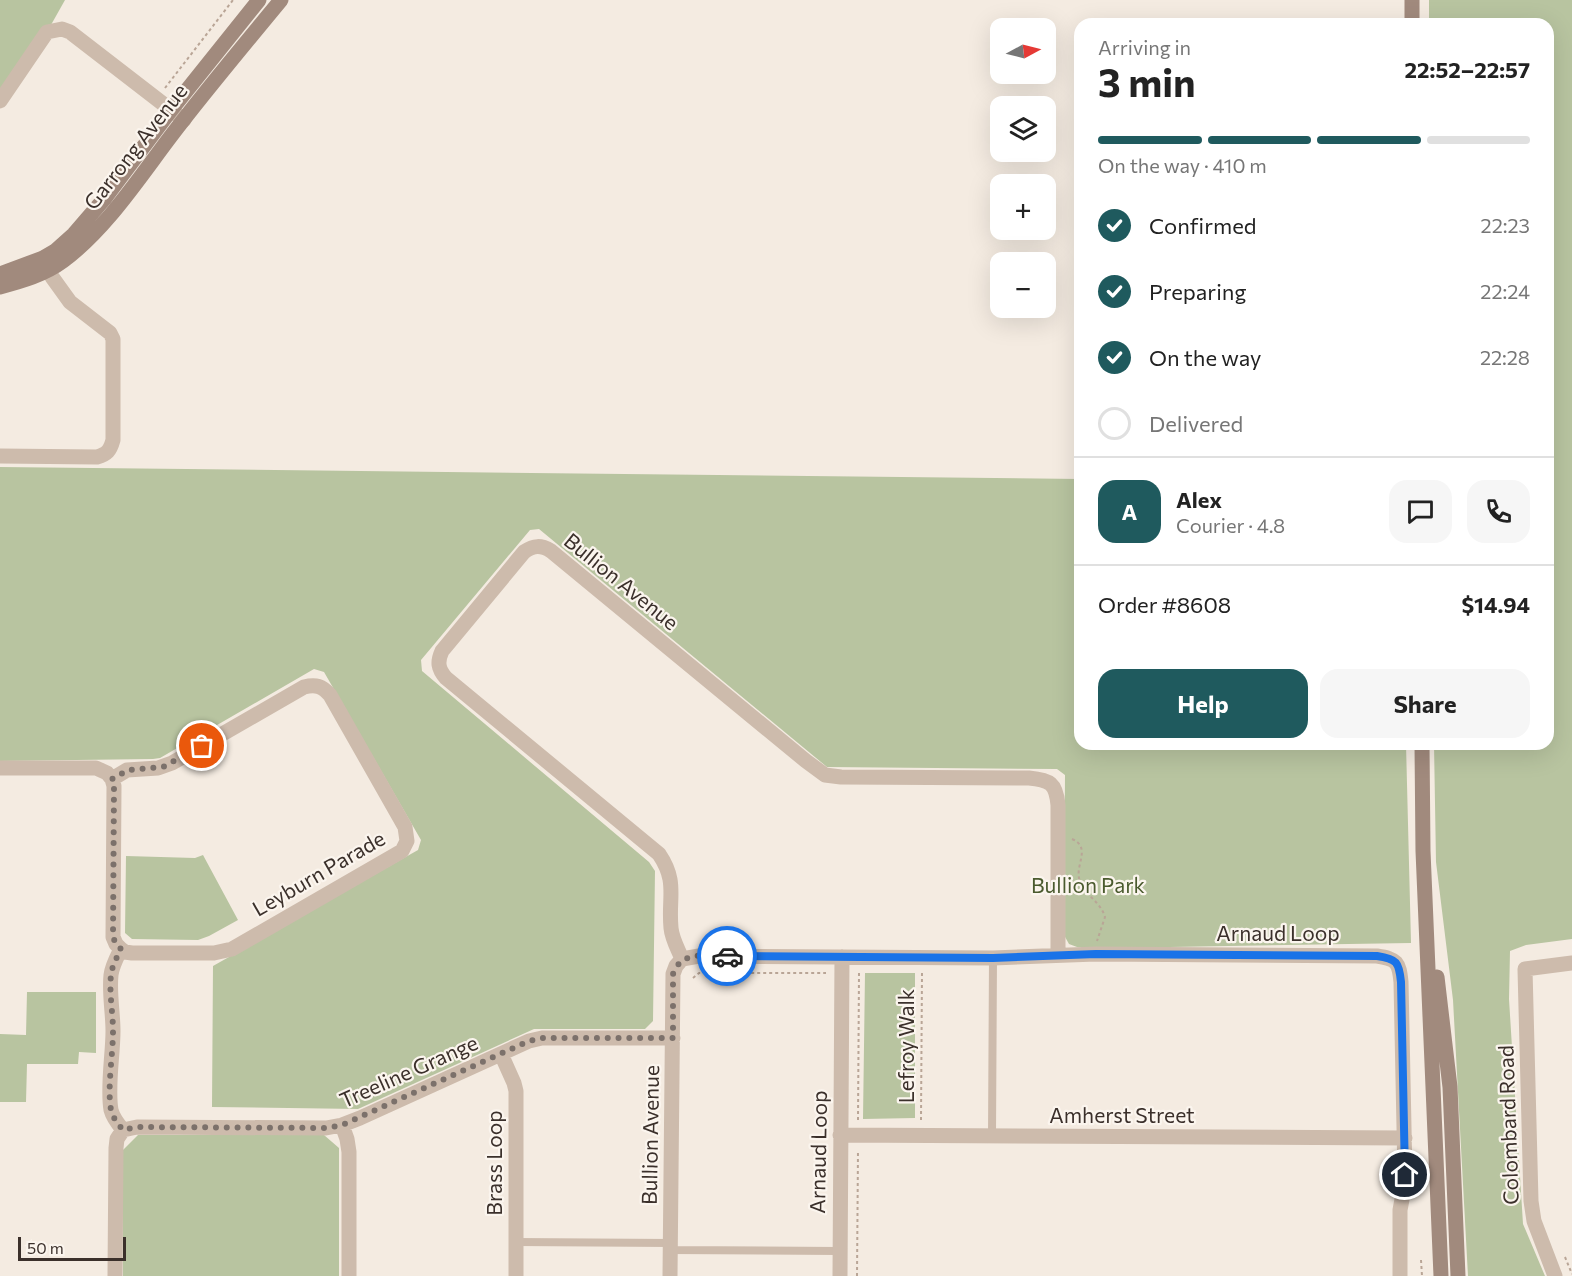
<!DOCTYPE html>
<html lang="en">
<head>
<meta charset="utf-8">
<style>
	body { margin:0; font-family:Commissioner,sans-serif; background:#f6f6f6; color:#222; height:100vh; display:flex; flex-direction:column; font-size:22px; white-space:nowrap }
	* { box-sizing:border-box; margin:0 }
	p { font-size:20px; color:#767676 }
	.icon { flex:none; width:33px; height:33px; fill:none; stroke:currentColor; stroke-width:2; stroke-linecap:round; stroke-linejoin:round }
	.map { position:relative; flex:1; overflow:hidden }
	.side { position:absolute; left:1074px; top:18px; width:480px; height:732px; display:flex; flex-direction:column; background:#fff; border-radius:18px; box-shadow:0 6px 24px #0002 }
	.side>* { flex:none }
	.needle { width:39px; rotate:83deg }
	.buttons { position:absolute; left:990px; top:18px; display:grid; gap:12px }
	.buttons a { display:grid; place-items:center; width:66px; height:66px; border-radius:12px; background:#fff; box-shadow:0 6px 24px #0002; font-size:30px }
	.scale { position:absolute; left:18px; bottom:15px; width:108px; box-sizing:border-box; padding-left:6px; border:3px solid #3b302b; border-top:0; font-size:16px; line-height:21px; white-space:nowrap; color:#3b302b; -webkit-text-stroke:4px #fbf5ee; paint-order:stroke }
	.pin { position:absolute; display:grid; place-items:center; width:51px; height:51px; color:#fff; margin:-26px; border:3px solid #fff; border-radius:50%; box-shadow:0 2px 6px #0007 }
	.courier { position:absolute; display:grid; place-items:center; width:60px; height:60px; margin:-30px; border:4px solid #1a73e8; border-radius:50%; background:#fff; color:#222; box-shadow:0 2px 8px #0007 }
	.overview em { font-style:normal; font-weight:700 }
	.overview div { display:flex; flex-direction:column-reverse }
	.overview { display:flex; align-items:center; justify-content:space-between; height:102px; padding:0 24px }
	h1 { font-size:39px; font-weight:700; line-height:45px }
	.bar { display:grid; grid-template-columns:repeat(4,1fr); gap:9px 6px; align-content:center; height:72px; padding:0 24px }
	.bar i { height:8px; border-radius:4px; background:#e0e0e0 }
	.bar .selected { background:#1f5a5e }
	.bar p { grid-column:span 4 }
	.line { display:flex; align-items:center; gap:15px; padding:0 24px; border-top:2px solid #e0e0e0 }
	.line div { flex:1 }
	.round { display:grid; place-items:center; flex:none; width:63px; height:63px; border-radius:18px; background:#f6f6f6 }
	ol { padding:0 24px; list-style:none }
	li { display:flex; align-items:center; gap:18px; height:66px }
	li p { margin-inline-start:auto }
	li .icon { padding:6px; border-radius:50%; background:#1f5a5e; color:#fff; stroke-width:4 }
	li:last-child { color:#767676 }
	li i { width:33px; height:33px; border:3px solid #e0e0e0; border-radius:50% }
	.button { display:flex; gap:12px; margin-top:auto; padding:12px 24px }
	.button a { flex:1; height:69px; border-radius:18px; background:#1f5a5e; color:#fff; font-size:24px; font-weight:700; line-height:69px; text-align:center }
	.button a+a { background:#f6f6f6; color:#222 }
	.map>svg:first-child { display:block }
	.green { fill:#b8c4a0 }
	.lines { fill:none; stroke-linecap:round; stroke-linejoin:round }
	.path { stroke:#b9a596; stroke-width:2; stroke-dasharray:3 3; stroke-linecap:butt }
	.lane { stroke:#cdbbac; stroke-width:8 }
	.street { stroke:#cdbbac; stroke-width:15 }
	.secondary { stroke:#a18a7d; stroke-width:15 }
	.done { stroke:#7c716b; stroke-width:6; stroke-dasharray:0 10.8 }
	.route { stroke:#1a73e8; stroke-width:8 }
	.labels { text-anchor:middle; stroke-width:4.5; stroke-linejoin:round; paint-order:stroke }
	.street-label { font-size:21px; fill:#3b302b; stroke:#fbf5ee }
	.park-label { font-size:21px; fill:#4a5a2e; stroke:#fbf5ee }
</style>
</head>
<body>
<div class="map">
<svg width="1572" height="1276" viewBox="0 0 1572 1276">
	<rect width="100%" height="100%" fill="#f4ebe1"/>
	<path class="green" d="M0 0H65L47 32 0 101Z
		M1429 0H1572V939L1526 945 1510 951 1509 999 1523 1224 1545 1276H1468L1453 1000 1436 862 1434 744H1548V24H1429Z
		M0 467 1080 479V744H1406L1411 943 1112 948 1077 947 1069 944 1064 935 1065 775 1057 769 827 767 539 529 530 530 421 660 422 671 649 862 655 871 653 1021 645 1029H534L358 1109 212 1107 213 966 418 850 421 840 324 672 314 669 160 758 153 759 0 761Z
		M203 855 238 920 209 936 198 940 132 939 125 933 126 856 195 858Z
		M865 973H915V1118L863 1119Z
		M27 992H96V1053L79 1052 78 1064H27L26 1102H0V1034L26 1035Z
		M138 1135H324L339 1148V1276H123L122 1151Z"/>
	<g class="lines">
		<path class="path" d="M165 88 233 0
			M1072 839C1091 847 1076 864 1079 878 1083 895 1100 900 1105 917L1097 941
			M693 978 699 973H826
			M858 1120 859 973
			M921 1120 922 972
			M1565 1257 1572 1274
			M1421 1260 1422 1276
			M857 1276 858 1150"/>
		<path class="lane" d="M992 1136 993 958
			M516 1242 670 1243
			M670 1250 839 1251"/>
		<path class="street" d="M0 101 47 32 62 29 70 32 184 120
			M0 456 97 457C107 454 110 451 113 440V339L110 333 70 302 52 277 43 258
			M0 768H96L107 773 112 779 127 770 158 768 172 763 304 687C316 684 322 686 330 695L405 827 407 841 402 851 232 949 214 953H132L125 952 121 949
			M112 779 114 786 113 937 116 944 121 949C117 957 112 966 111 975 109 993 113 1013 113 1031 113 1055 107 1087 111 1110 113 1118 118 1124 123 1130
			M682 959 699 956 993 958 1096 954 1377 956C1397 959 1399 962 1401 982L1405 1175 1404 1189 1400 1210V1276
			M501 1054 514 1083 516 1091V1276
			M342 1125 347 1139 349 1152V1276
			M123 1130 137 1127 326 1128 342 1125 360 1118 529 1041 542 1038H673
			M840 1135 1405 1138
			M115 1276 116 1148 117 1139 123 1130
			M670 1276 673 974 676 966 682 959C678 949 672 939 671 928 668 897 678 882 659 854L446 678C438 669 437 662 442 651L524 552C534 545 541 545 551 551L806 761 825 775 841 777 1029 778C1050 780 1056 783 1058 805V955
			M840 1276 842 957
			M1555 1276 1534 1221 1531 1201 1525 969 1572 963"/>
		<path class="secondary" d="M1412 0V24
			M0 274 43 258 55 251 74 234 105 198 171 110 259 0
			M0 287C22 281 44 275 63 261 106 229 139 178 171 136 206 90 244 45 281 0
			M1422 744 1423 851 1441 1276
			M1437 977 1450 1087 1458 1276"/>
	</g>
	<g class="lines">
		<path class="done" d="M202 746 163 767 128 770 112 779 114 786 113 937 116 944 121 949C117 957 112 966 111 975 109 993 113 1013 113 1031 113 1055 107 1088 111 1110 113 1118 118 1124 123 1130L137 1127 326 1128 342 1125 529 1041 542 1038H673V974C681 950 707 956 727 956"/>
		<path class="route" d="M727 956 993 958 1096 954 1377 956C1397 959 1399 962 1401 982L1405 1175"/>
	</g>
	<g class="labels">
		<g class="street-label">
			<text transform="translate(136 147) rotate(-52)" y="7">Garrong Avenue</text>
			<text transform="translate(621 582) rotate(39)" y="7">Bullion Avenue</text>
			<text transform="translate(319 874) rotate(-30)" y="7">Leyburn Parade</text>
			<text x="1278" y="941">Arnaud Loop</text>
			<text transform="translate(907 1046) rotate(-90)" y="7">Lefroy Walk</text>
			<text transform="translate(409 1072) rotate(-24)" y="7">Treeline Grange</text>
			<text x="1122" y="1123">Amherst Street</text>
			<text transform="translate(1509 1125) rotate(-92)" y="7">Colombard Road</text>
			<text transform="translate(651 1135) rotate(-89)" y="7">Bullion Avenue</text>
			<text transform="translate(819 1152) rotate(-89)" y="7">Arnaud Loop</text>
			<text transform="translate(495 1163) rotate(-90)" y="7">Brass Loop</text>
		</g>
		<g class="park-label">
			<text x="1088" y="893">Bullion Park</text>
		</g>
	</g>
</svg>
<div class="buttons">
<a><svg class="needle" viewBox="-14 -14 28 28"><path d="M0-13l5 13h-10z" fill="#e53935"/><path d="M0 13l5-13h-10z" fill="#767676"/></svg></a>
<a><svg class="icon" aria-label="layers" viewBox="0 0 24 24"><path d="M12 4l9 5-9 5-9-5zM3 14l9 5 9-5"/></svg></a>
<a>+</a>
<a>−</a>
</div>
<div class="scale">50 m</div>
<div class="pin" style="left:202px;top:746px;background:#ea580c"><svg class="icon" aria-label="bag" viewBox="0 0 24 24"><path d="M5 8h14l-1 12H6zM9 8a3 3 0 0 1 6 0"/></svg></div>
<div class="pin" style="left:1405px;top:1175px;background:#1f2937"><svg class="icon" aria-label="home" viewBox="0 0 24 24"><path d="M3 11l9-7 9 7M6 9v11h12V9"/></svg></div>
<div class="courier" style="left:727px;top:956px"><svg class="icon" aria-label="car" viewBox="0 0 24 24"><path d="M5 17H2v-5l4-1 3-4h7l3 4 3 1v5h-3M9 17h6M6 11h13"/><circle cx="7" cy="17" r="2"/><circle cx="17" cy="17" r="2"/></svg></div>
<section class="side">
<div class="overview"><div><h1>3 min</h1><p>Arriving in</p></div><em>22:52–22:57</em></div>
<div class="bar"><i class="selected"></i><i class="selected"></i><i class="selected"></i><i></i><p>On the way · 410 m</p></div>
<ol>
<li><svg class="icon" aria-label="check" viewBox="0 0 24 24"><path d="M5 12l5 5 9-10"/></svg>Confirmed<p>22:23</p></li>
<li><svg class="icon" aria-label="check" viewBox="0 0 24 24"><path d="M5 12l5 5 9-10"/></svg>Preparing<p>22:24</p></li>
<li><svg class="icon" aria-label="check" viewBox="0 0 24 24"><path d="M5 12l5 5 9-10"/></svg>On the way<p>22:28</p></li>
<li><i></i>Delivered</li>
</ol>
<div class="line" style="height:108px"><b class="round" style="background:#1f5a5e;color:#fff">A</b><div><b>Alex</b><p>Courier · 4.8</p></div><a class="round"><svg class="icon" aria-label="chat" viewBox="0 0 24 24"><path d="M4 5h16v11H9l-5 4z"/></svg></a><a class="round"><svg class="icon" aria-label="phone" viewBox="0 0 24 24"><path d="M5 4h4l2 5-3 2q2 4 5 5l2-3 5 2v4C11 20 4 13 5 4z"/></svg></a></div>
<div class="line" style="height:78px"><div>Order #8608</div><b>$14.94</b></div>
<div class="button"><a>Help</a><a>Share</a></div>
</section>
</div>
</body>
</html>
